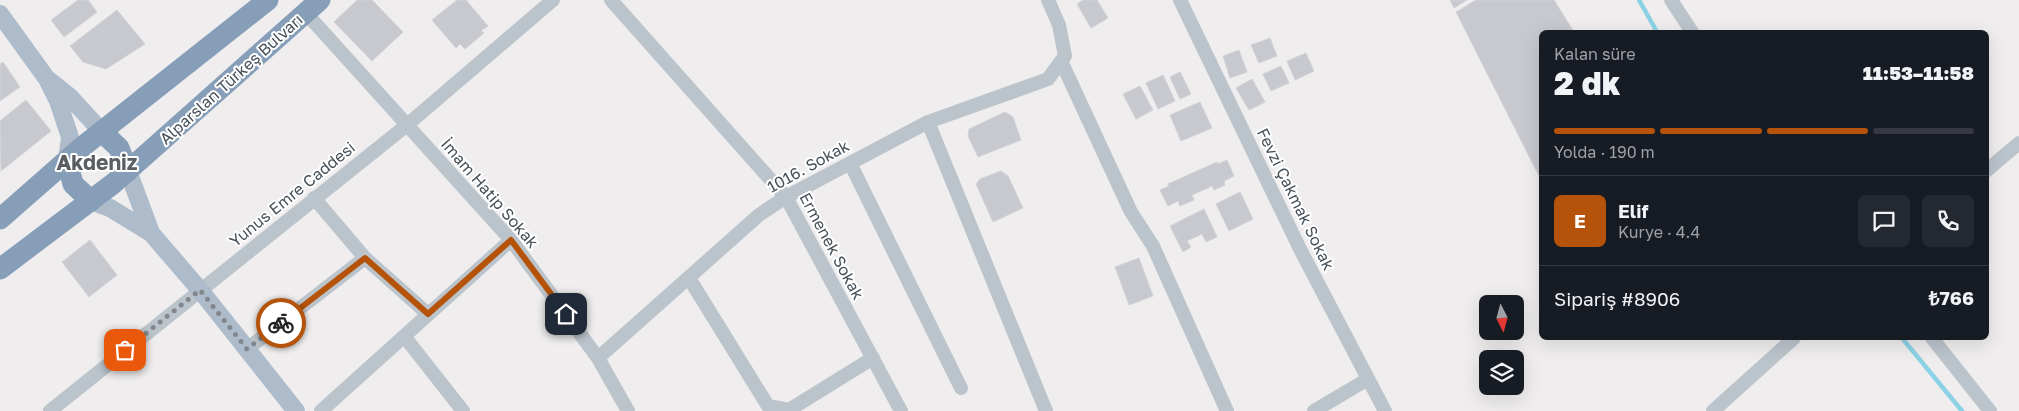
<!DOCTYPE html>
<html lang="tr">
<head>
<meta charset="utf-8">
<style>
	body { margin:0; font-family:"Golos Text",sans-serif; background:#242831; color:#f1f3f6; height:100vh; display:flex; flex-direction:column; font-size:19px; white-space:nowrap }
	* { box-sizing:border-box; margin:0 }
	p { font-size:16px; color:#9ea1a6 }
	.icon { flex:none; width:28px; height:28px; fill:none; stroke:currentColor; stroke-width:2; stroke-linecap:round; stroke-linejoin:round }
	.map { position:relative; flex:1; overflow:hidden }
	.drawer { position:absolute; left:1539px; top:30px; width:450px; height:310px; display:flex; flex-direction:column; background:#171b24; border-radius:8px; box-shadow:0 5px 20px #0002 }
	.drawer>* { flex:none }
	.needle { width:32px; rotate:174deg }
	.controls { position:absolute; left:1479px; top:295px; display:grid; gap:10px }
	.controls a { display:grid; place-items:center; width:45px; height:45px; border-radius:8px; background:#171b24; box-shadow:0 5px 20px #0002; font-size:25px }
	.pin { position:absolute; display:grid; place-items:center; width:42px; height:42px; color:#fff; margin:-21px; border-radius:10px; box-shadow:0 2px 8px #0006 }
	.courier { position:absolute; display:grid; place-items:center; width:50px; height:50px; margin:-25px; border:4px solid #b45309; border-radius:50%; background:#fff; color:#222; box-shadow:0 1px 6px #0007 }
	.head em { font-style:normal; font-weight:800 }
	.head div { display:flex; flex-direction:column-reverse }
	.head { display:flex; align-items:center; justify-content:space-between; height:85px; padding:0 15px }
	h1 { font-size:32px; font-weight:800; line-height:38px }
	.bar { display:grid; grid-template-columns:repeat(4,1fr); gap:8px 5px; align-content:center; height:60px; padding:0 15px }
	.bar i { height:6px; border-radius:4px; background:#363941 }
	.bar .selected { background:#b45309 }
	.bar p { grid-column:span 4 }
	.line { display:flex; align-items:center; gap:12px; padding:0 15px; border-top:1px solid #363941 }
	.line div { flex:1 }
	.round { display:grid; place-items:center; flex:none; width:52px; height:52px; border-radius:8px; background:#242831 }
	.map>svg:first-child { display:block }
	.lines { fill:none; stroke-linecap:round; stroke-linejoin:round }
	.stream { stroke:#8cd2e6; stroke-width:4.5 }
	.building { fill:#c7c9cf; stroke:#d1d3d8 }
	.minor { stroke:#bcc4cb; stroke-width:14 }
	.major { stroke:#adbbca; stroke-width:18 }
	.highway { stroke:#879eb9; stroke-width:21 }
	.done { stroke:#81878d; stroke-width:5; stroke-dasharray:0 9 }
	.route { stroke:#b45309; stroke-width:6 }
	.labels { text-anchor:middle; stroke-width:4; stroke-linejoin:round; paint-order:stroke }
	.street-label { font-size:16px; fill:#465059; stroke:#fff }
	.district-label { font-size:21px; font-weight:bold; fill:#5a5d61; stroke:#fff }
</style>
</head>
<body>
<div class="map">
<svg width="2019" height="411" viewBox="0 0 2019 411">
	<rect width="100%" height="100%" fill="#efeded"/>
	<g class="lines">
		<path class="stream" d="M1639 0 1657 32
			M1902 338 1962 411"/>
	</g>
	<path class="building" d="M78 0H88L97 12 64 37 51 20Z
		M357 0H372L403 32 372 61 334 22Z
		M457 0H466L488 26 481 31 484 33 465 49 460 44 456 48 432 20Z
		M1083 0H1097L1108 18 1091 28 1077 4Z
		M1450 0H1467L1454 8Z
		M1476 0H1554L1574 32H1541V175L1539 176 1456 12Z
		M117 10 145 44 106 69 83 62 70 46Z
		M1270 38 1277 56 1259 63 1251 45Z
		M1239 50 1247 72 1230 78 1223 56Z
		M1306 53 1314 71 1295 80 1287 61Z
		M3 62 20 87 0 101V64Z
		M1281 66 1289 83 1271 91 1263 74Z
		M1180 72 1191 94 1180 99 1170 77Z
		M1163 75 1175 101 1158 109 1146 83Z
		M1252 79 1265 102 1249 110 1236 88Z
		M1140 86 1153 110 1136 119 1123 94Z
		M26 100 51 131 1 171 0 121Z
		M1200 102 1212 128 1181 141 1170 115Z
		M1005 112 1013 117 1021 140 978 157 968 136 969 129Z
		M1227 160 1234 176 1224 181 1225 185 1214 190 1212 186 1192 195 1194 200 1180 206 1178 201 1168 206 1160 190 1169 186 1168 184 1217 162 1218 164Z
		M1001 171 1008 176 1023 208 993 222 976 184 980 179Z
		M1240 192 1253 219 1229 231 1216 204Z
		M1204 209 1217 237 1206 242 1202 234 1187 241 1191 247 1183 252 1170 226Z
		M90 240 117 275 89 297 62 262Z
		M1139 258 1153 296 1129 305 1115 267Z"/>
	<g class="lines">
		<path class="minor" d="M611 0 786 197 901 411
			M1180 0 1300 249 1385 411
			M1671 0 1692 32
			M305 12 511 240 598 358 628 411
			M1061 61 1131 212 1153 246 1227 411
			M928 122 1046 411
			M850 163 961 388
			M1986 171 2019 143
			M314 198 365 258 428 314
			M689 278 768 406 789 410 873 358
			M404 336 463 411
			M1932 338 1990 411
			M247 349 365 258
			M598 358 759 215 786 197 928 122 1048 79 1065 56 1059 25 1048 0
			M50 411 407 125 553 0
			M321 411 511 240
			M1314 411 1368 379
			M1713 411 1794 338"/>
		<path class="major" d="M0 14 47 79 58 101 70 137 67 161
			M50 81 70 97 102 132
			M91 201 110 208 151 233 128 171
			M151 233 200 290 296 411"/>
		<path class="highway" d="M102 132 119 148 128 171
			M67 161 73 184 91 201
			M0 219 82 147 268 0
			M0 269 114 183 320 0"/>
	</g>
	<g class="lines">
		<path class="done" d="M125 350 200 290 247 349 281 323"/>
		<path class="route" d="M281 323 365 258 428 314 511 240 566 314"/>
	</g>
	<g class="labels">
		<g class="street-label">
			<text transform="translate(231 79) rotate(-42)" y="6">Alparslan Türkeş Bulvarı</text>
			<text transform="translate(808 166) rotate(-29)" y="6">1016. Sokak</text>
			<text transform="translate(490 193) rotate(49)" y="6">İmam Hatip Sokak</text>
			<text transform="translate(292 194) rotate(-39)" y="6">Yunus Emre Caddesi</text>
			<text transform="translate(1296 199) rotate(64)" y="6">Fevzi Çakmak Sokak</text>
			<text transform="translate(832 246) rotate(62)" y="6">Ermenek Sokak</text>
		</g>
		<g class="district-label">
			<text x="97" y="170">Akdeniz</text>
		</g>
	</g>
</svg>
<div class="controls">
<a><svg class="needle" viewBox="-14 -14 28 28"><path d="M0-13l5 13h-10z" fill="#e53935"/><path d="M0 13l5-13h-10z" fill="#9ea1a6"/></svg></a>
<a><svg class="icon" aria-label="layers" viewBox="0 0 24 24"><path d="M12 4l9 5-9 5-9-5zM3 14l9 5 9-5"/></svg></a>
</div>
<div class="pin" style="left:125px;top:350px;background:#ea580c"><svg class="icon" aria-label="bag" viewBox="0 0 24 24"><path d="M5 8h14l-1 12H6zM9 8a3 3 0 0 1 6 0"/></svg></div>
<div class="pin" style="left:566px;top:314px;background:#1f2937"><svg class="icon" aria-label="home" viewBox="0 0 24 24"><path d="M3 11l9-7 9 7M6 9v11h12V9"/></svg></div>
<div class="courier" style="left:281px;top:323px"><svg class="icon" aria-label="bike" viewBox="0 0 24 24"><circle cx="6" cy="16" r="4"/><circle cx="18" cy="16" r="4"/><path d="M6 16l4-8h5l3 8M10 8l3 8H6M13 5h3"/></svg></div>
<section class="drawer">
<div class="head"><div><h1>2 dk</h1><p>Kalan süre</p></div><em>11:53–11:58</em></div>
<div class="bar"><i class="selected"></i><i class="selected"></i><i class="selected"></i><i></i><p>Yolda · 190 m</p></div>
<div class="line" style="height:90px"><b class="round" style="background:#b45309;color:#fff">E</b><div><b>Elif</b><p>Kurye · 4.4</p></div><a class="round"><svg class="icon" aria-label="chat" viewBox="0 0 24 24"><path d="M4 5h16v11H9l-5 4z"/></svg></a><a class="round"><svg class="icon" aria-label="phone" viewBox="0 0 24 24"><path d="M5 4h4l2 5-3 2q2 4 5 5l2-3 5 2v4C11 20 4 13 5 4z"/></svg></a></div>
<div class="line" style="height:65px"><div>Sipariş #8906</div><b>₺766</b></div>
</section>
</div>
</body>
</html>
